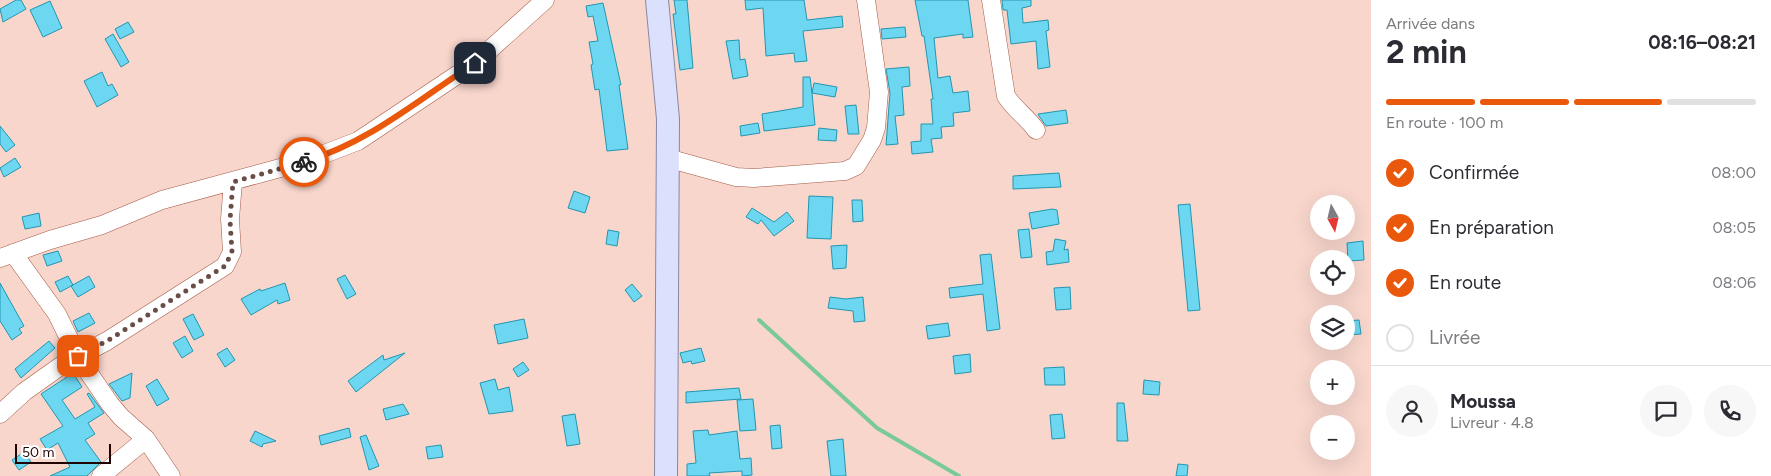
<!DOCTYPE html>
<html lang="fr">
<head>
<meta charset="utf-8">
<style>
	body { margin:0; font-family:Figtree,sans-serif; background:#f7f7f7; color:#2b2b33; height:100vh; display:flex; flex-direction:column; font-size:19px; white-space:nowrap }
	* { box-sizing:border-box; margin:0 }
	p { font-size:16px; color:#7c7c81 }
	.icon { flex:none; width:28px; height:28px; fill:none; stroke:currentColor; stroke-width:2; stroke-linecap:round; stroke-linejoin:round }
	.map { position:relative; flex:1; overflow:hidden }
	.details { display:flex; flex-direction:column; background:#fff; width:400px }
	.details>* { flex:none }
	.needle { width:32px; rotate:172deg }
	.buttons { position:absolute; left:1310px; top:195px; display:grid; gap:10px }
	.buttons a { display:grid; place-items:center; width:45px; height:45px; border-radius:50%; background:#fff; box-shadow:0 5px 20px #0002; font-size:25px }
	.scale { position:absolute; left:15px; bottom:12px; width:96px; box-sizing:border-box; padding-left:5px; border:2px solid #1e0300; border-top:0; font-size:14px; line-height:18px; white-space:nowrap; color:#1e0300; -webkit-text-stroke:4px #fff; paint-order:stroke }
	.pin { position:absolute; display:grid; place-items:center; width:42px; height:42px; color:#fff; margin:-21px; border-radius:10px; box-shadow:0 2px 8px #0006 }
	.courier { position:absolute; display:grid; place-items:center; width:50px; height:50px; margin:-25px; border:4px solid #ea580c; border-radius:50%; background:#fff; color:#222; box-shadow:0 1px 6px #0007 }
	.head em { font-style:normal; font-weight:700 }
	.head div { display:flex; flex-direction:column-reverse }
	.head { display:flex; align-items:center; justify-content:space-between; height:85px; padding:0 15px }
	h1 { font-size:32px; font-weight:700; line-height:38px }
	.bar { display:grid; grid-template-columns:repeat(4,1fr); gap:8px 5px; align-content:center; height:60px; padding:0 15px }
	.bar i { height:6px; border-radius:4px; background:#e1e1e2 }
	.bar .on { background:#ea580c }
	.bar p { grid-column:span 4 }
	.line { display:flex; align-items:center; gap:12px; padding:0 15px; border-top:1px solid #e1e1e2 }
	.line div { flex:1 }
	.round { display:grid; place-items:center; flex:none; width:52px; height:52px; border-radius:26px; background:#f7f7f7 }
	ol { padding:0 15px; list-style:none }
	li { display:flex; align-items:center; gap:15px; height:55px }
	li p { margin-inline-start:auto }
	li .icon { padding:5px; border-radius:50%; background:#ea580c; color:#fff; stroke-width:4 }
	li:last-child { color:#7c7c81 }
	li i { width:28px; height:28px; border:2px solid #e1e1e2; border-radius:50% }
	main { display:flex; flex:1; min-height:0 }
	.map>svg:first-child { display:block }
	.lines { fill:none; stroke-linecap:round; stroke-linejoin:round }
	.stream { stroke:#7ac999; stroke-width:4 }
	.building { fill:#6dd7f2; stroke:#2396af }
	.minor-casing { stroke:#a45a46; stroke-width:19 }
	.major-casing { stroke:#8986a4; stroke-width:24 }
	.minor { stroke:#fff; stroke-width:18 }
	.major { stroke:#dbe0fd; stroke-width:22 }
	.done { stroke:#6a4d47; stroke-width:5; stroke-dasharray:0 9 }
	.route { stroke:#ea580c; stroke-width:6 }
</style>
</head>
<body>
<main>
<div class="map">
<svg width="1371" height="476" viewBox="0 0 1371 476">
	<rect width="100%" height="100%" fill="#f8d6cc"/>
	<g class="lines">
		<path class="stream" d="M759 320 877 428 959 476"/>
	</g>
	<path class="building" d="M16 0H21L26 9 3 22 0 9Z
		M674 0H687L693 68 680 70 673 14H676Z
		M745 0H804L807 20 842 16 843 27 803 31 807 61 795 62 794 53 766 56 763 8 746 10Z
		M915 0H968L973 37 963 38V34L934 38 938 78 950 76 953 93 968 91 970 111 953 113 954 126 941 127 942 138 931 139 933 152 912 154 911 142 921 141V124H933L931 99H933L924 36H922Z
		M1002 0H1031V6L1022 8 1023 23 1048 20 1049 30 1046 31 1050 67 1038 69 1036 41 1011 44 1007 10H1003Z
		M50 1 62 28 43 37 30 10Z
		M603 3 621 85H619L628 149 607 151 599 89 595 90 591 65 593 64 589 42 598 41 593 16 588 17 586 6Z
		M128 22 134 32 120 39 115 29Z
		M905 27 906 37 882 39 881 29Z
		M113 34 129 62 121 67 105 39Z
		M739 40 740 60 745 59 748 76 733 79 726 41Z
		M909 67 910 86 902 87 904 115 895 116 898 144 886 145 890 93 886 69Z
		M102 72 108 86 112 84 118 95 97 107 84 81Z
		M803 77H810L812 93 814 83 837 87 835 97 812 93 815 125 764 131 762 114 803 107Z
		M856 105 859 134H848L845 106Z
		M1066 110 1068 123 1046 126 1039 116 1038 114Z
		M758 123 760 133 741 136 740 126Z
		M0 126 15 145 6 152 0 144Z
		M819 128 837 130 836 141 818 140Z
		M15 158 21 167 4 177 0 168Z
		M1059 173 1061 187 1013 189V176Z
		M574 191 590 197 585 213 568 208Z
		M809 196 833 197 831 239 807 238Z
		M852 200H862L863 221 853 222Z
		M1190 204 1200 310 1188 311 1178 205Z
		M752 208 774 222 787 212 794 221 774 236 761 220 758 224 746 217Z
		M1052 209 1057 210 1059 224 1032 229 1029 213Z
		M39 213 41 226 25 229 22 217Z
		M1029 229 1032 257 1021 258 1018 230Z
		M608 230 619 232 617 246 606 244Z
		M1055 239 1066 241 1064 250 1068 249 1069 262 1047 265 1046 252 1053 251Z
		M1363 241 1364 260 1348 261 1347 243Z
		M847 245 846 268 833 269 831 246Z
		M58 251 62 261 47 266 43 255Z
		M991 254 1000 329 987 331 983 294 950 298 949 288 983 284 980 255Z
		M345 275 356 294 347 299 337 279Z
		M68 276 73 285 60 292 55 282Z
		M89 276 95 287 78 297 71 286Z
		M0 283 24 326 19 329 22 333 12 340 0 321Z
		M285 283 290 300 278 304 277 300 251 315 241 299 260 289 261 291Z
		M632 284 642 296 634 302 625 290Z
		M1070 287 1071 309 1056 310 1054 288Z
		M830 297 846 299 863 297 865 321 854 322 853 311 828 308Z
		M89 313 95 323 78 332 73 321Z
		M193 314 204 335 194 340 183 319Z
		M524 319 528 338 498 344 494 325Z
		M1359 320 1361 334 1346 335V321Z
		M948 323 950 336 928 339 926 326Z
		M185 336 193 351 182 358 173 343Z
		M49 341 55 348 21 378 15 369Z
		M227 348 235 360 225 367 217 354Z
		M701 348 705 361 692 364 691 361 683 363 680 353Z
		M405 353 356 392 348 381 383 355 384 360Z
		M970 354 971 372 955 374 953 356Z
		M523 362 529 370 518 377 513 369Z
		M1064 367 1065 385H1045L1044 368Z
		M73 373 82 387 62 400 75 419 95 407 87 394 89 393 104 413 88 423 95 434 85 440 101 462 87 476H50L70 467 58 443 47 450 40 439 63 426 41 394Z
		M132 373 130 398 122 401 109 384Z
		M157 379 169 399 157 406 146 386Z
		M495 379 498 390 509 387 513 411 489 414 480 383Z
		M1144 380 1160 382 1159 395 1143 394Z
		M739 388 741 399 686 403V392Z
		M753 399 756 430 740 431 737 400Z
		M1117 403H1124L1128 441H1117Z
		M403 404 409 414 386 420 383 409Z
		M575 414 580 444 567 446 562 416Z
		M1062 414 1065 438 1052 439 1050 415Z
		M780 425 782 448 772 449 770 426Z
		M349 428 351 437 321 445 319 436Z
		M708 430 709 435 737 431 740 459 751 458 752 475 742 476V471L709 473 710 476H687V464L696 463 693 431Z
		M255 431 276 441 263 444 262 447 250 441Z
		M366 435 379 466 369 470 360 437Z
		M843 439 846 476H831L827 441Z
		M441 445 443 457 428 459 426 447Z
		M24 452 31 462 19 470 12 460Z
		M1178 464 1188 465 1187 476H1176Z"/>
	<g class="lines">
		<g class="minor-casing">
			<path id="minor" d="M991 0 1006 96C1014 109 1027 117 1036 130
				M667 158 736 177 754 178 845 171 856 166 872 140 876 128 879 92 866 0
				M13 253 57 314 78 357 110 404 121 417 146 439 171 476
				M0 258 50 240 102 225 162 200 306 161 358 141 475 63 545 0
				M0 414 24 392 62 365 107 341 225 266 232 252 230 219 233 182
				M101 476 146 439"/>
		</g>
		<g class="major-casing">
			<path id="major" d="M657 0 668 119 666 476"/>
		</g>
		<use href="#minor" class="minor"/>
		<use href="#major" class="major"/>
	</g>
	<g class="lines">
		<path class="done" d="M78 356 107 341 225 266 232 252 230 220 233 182 304 162"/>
		<path class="route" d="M304 162C370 142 418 100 475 63"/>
	</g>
</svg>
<div class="buttons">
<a><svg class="needle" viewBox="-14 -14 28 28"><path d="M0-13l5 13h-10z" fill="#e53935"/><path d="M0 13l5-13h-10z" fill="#7c7c81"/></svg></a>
<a><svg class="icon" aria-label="locate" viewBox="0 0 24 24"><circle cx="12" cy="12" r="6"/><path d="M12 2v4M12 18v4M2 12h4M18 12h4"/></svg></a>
<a><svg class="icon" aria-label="layers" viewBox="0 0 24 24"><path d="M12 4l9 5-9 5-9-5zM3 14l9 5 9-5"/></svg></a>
<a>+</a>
<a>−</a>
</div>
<div class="scale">50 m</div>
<div class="pin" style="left:78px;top:356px;background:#ea580c"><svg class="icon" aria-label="bag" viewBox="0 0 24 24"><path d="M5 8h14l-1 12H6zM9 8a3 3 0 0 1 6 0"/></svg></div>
<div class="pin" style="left:475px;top:63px;background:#1f2937"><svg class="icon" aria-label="home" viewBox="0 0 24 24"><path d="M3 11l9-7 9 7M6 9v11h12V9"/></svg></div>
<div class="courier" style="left:304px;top:162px"><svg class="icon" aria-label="bike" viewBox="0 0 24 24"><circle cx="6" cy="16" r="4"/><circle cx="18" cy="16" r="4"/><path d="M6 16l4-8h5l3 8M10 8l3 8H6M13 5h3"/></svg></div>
</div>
<section class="details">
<div class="head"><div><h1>2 min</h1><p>Arrivée dans</p></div><em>08:16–08:21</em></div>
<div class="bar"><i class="on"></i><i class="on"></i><i class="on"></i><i></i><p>En route · 100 m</p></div>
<ol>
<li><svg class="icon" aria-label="check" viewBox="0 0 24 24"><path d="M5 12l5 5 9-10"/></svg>Confirmée<p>08:00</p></li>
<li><svg class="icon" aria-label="check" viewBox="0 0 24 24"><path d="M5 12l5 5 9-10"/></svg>En préparation<p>08:05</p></li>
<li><svg class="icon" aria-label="check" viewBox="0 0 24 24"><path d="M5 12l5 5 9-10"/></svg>En route<p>08:06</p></li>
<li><i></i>Livrée</li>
</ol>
<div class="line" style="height:90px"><a class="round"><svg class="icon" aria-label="person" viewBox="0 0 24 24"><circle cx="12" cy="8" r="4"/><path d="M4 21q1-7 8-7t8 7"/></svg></a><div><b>Moussa</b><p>Livreur · 4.8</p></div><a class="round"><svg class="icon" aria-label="chat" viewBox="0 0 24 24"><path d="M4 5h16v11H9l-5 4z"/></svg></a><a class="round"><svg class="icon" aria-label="phone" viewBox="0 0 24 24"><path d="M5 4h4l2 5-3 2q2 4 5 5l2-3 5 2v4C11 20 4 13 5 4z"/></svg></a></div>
</section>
</main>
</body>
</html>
